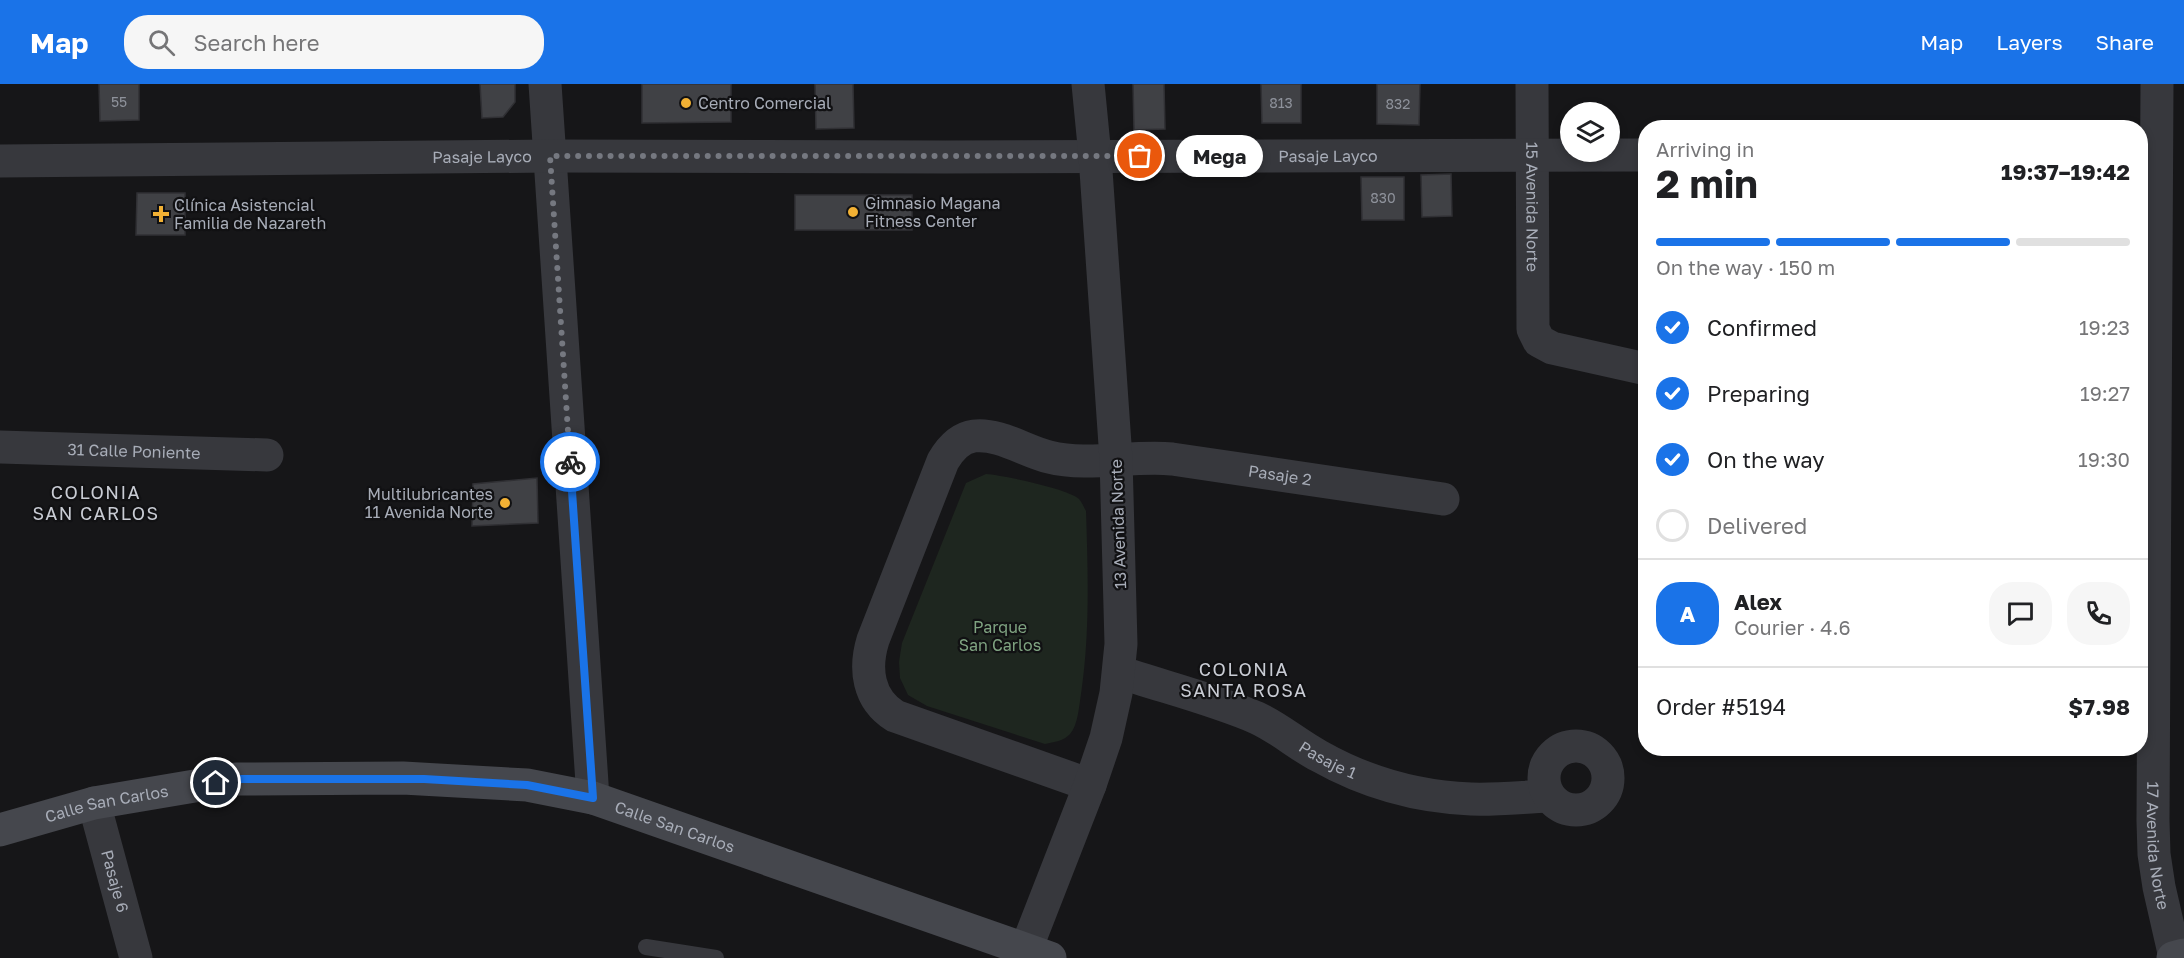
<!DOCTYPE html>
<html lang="en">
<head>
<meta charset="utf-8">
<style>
	body { margin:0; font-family:"Golos Text",sans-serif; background:#f6f6f6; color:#202124; height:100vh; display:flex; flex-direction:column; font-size:22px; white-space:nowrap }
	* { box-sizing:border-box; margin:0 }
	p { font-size:20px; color:#757577 }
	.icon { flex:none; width:33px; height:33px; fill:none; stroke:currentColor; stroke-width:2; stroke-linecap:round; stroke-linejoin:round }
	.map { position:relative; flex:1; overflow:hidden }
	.details { position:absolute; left:1638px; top:36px; width:510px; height:636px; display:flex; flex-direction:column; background:#fff; border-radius:24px; box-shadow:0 3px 9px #0003 }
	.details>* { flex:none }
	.fabs { position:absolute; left:1560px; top:18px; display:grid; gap:12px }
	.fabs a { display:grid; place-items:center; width:60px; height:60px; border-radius:50%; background:#fff; box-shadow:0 3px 9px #0003; font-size:30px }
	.pin { position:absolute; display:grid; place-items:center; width:51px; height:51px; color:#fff; margin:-26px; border:3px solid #fff; border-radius:50%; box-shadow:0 2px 6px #0007 }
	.courier { position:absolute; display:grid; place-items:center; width:60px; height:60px; margin:-30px; border:4px solid #1a73e8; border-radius:50%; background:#fff; color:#222; box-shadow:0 2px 8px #0007 }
	.bubble { position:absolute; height:42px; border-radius:21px; background:#fff; box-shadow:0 3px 9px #0003; font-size:20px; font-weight:700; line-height:42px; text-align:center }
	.headline em { font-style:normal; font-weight:700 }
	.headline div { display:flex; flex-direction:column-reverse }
	.headline { display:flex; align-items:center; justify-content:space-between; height:102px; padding:0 18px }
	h1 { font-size:39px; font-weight:700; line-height:45px }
	.bar { display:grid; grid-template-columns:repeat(4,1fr); gap:9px 6px; align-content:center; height:72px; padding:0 18px }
	.bar i { height:8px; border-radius:4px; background:#e0e0e0 }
	.bar .current { background:#1a73e8 }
	.bar p { grid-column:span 4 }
	.line { display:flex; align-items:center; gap:15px; padding:0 18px; border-top:2px solid #e0e0e0 }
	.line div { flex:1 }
	.round { display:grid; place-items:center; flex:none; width:63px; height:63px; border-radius:24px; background:#f6f6f6 }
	ol { padding:0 18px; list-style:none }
	li { display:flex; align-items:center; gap:18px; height:66px }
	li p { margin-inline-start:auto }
	li .icon { padding:6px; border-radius:50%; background:#1a73e8; color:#fff; stroke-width:4 }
	li:last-child { color:#757577 }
	li i { width:33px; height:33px; border:3px solid #e0e0e0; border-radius:50% }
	header { display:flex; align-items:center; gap:36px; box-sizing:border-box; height:84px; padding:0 30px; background:#1a73e8; color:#fff }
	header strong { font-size:28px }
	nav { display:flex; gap:33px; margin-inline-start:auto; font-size:21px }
	.search { width:420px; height:54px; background:#f6f6f6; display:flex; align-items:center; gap:15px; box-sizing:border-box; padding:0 21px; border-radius:24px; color:#757577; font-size:22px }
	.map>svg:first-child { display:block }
	.green { fill:#1e261f }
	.building { fill:#404145; stroke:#303034; stroke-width:1.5 }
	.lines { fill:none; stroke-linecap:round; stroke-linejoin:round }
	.lane { stroke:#37383d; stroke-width:16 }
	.street { stroke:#37383d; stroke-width:33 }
	.secondary { stroke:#45474d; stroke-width:33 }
	.done { stroke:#757880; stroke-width:6; stroke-dasharray:0 10.8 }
	.route { stroke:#1a73e8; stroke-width:8 }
	.poi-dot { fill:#f2b134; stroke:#111113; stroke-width:2 }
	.labels { text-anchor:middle; stroke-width:4.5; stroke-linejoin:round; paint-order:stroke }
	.number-label { font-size:14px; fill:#8e929b }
	.poi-label { font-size:16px; fill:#a8adb8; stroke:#111113; text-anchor:start }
	.street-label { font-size:16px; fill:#a8adb8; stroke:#111113 }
	.park-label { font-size:16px; fill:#7fa381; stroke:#111113 }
	.neighbourhood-label { font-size:18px; letter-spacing:1.5px; fill:#c9ccd4; stroke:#111113 }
</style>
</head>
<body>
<header>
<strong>Map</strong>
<div class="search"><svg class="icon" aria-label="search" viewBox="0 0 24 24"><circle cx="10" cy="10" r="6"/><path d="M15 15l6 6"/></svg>Search here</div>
<nav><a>Map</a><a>Layers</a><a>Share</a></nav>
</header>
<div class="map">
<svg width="2184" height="874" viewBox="0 0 2184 874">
	<rect width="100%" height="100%" fill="#161618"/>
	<path class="green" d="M986 390C1002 391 1069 405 1079 415 1082 418 1084 424 1086 427 1088 489 1090 549 1081 610 1079 622 1078 641 1070 650 1064 657 1054 658 1045 660L927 622 908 611 900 594 899 578 902 559 966 399Z"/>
	<path class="building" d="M99 0H139V36L100 37Z
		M480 0H515V18L503 33 482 34Z
		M642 0H731V38L642 39Z
		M815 0H853L854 44 816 45Z
		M1133 0H1164L1165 45 1134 46Z
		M1261 0H1301V39H1262Z
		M1377 0H1420L1419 41 1377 40Z
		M1451 90 1452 132 1422 133 1421 91Z
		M1361 93H1404V136H1362Z
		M137 109H185V151H136Z
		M795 111H912V146H795Z
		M537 394 538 439 472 442 473 400Z"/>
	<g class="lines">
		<path class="lane" d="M646 863 716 874"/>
		<g class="street">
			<path d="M545 0 593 714"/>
			<path id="s1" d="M1532 0 1533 245 1539 257 1552 264 1646 285"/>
			<path id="s2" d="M2157 0 2153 737 2154 770 2159 803 2175 873"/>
			<path id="s3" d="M0 77 550 72 946 73 1646 71"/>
			<path id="s4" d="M0 363 267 371"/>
			<path id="s5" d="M1119 588C1164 603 1213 615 1257 634 1279 644 1298 661 1319 672 1365 698 1418 713 1471 715 1497 716 1523 713 1549 712"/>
			<circle cx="1576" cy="694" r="32"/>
			<path id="s6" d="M1090 701 895 632C868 615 864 585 873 556L943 377C950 365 959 354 974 352 999 349 1025 367 1049 373 1088 383 1132 371 1172 375L1443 415"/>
			<path id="s7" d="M94 719 136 874"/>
			<path d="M1026 865 1090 701 1106 654 1116 609 1121 560 1116 375 1095 72 1088 0"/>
		</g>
		<g class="secondary">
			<path id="s8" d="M0 746 94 719 236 695 403 694 527 701 593 714 1050 874"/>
			<path d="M2173 874 2184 871"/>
		</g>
	</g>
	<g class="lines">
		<path class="done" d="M570 378 550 72H1140"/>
		<path class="route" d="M216 699 236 695H424L527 701 593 714 570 378"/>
	</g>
	<g class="poi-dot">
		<circle cx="686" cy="19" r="6"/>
		<circle cx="853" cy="128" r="6"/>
		<path d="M158 121h6v6h6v6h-6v6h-6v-6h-6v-6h6z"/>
		<circle cx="505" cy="419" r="6"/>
	</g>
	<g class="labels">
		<g class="number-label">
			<text x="119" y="23">55</text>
			<text x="1281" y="24">813</text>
			<text x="1398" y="25">832</text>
			<text x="1383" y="119">830</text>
		</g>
		<g class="poi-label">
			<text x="698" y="25">Centro Comercial</text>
			<text x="865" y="125">Gimnasio Magana<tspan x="865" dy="18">Fitness Center</tspan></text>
			<text x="174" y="127">Clínica Asistencial<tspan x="174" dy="18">Familia de Nazareth</tspan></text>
			<text x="493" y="416" text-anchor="end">Multilubricantes<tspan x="493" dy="18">11 Avenida Norte</tspan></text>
		</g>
		<g class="street-label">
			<text dy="6" stroke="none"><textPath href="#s3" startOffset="1328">Pasaje Layco</textPath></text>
			<text dy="6" stroke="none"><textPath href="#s3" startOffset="482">Pasaje Layco</textPath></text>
			<text dy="6" stroke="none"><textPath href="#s1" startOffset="123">15 Avenida Norte</textPath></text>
			<text dy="6" stroke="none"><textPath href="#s4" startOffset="134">31 Calle Poniente</textPath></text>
			<text dy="6" stroke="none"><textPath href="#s6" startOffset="837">Pasaje 2</textPath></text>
			<text transform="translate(1118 440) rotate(-92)" y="6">13 Avenida Norte</text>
			<text dy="6" stroke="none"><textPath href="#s5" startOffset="228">Pasaje 1</textPath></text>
			<text dy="6" stroke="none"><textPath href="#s8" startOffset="110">Calle San Carlos</textPath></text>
			<text dy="6" stroke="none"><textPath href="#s8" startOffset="687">Calle San Carlos</textPath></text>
			<text dy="6" stroke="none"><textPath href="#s2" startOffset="762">17 Avenida Norte</textPath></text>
			<text dy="6" stroke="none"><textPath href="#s7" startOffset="81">Pasaje 6</textPath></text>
		</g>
		<g class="park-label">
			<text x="1000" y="549">Parque<tspan x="1000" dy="18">San Carlos</tspan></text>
		</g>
		<g class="neighbourhood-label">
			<text x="96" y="415">COLONIA<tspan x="96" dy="21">SAN CARLOS</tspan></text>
			<text x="1244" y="592">COLONIA<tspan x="1244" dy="21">SANTA ROSA</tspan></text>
		</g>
	</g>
</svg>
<div class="fabs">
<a><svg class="icon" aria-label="layers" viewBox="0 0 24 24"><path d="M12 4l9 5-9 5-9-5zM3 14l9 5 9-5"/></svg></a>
</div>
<div class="pin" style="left:1140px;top:72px;background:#ea580c"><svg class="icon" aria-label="bag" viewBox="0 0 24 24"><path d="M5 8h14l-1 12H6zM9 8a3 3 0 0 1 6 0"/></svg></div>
<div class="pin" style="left:216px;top:699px;background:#1f2937"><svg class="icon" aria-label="home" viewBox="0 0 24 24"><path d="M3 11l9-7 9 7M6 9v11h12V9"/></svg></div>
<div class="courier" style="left:570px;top:378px"><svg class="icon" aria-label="bike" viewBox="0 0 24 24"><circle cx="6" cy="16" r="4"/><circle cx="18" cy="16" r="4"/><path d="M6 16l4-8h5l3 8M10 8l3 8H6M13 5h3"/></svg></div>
<div class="bubble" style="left:1176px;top:51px;width:87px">Mega</div>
<section class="details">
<div class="headline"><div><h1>2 min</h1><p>Arriving in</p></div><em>19:37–19:42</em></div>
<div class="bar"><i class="current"></i><i class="current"></i><i class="current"></i><i></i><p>On the way · 150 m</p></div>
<ol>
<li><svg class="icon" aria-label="check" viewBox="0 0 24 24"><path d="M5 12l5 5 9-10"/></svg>Confirmed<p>19:23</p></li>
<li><svg class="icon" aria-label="check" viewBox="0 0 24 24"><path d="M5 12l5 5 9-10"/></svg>Preparing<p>19:27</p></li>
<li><svg class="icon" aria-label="check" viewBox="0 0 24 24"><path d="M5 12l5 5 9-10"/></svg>On the way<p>19:30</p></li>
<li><i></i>Delivered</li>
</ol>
<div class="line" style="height:108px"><b class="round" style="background:#1a73e8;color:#fff">A</b><div><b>Alex</b><p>Courier · 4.6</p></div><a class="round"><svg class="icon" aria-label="chat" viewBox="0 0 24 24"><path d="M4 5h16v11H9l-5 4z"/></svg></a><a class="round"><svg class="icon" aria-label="phone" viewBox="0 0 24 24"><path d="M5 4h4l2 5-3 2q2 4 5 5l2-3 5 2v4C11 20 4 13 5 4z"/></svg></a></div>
<div class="line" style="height:78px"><div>Order #5194</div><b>$7.98</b></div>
</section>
</div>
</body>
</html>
